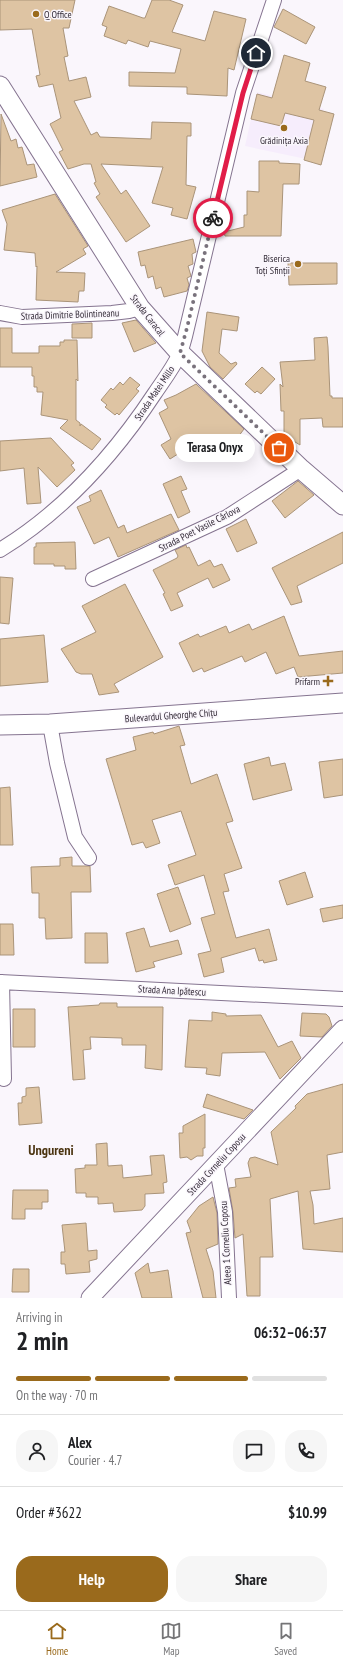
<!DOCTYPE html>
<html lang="en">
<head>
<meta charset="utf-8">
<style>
	body { margin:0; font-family:"PT Sans Narrow",sans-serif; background:#f6f6f6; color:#202124; height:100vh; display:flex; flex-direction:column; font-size:15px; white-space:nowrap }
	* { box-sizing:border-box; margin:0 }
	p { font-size:13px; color:#757577 }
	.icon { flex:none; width:22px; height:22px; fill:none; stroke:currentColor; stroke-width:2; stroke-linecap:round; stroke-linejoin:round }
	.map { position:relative; height:1298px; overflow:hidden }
	.side { display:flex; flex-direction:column; background:#fff; flex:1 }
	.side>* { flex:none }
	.pin { position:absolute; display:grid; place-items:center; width:34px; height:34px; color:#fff; margin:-17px; border:2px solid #fff; border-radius:50%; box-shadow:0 1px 4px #0007 }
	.courier { position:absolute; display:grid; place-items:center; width:40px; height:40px; margin:-20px; border:3px solid #e11d48; border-radius:50%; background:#fff; color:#222; box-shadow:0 1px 5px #0007 }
	.bubble { position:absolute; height:28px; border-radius:14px; background:#fff; box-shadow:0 4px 16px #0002; font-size:13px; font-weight:700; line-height:28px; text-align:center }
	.headline em { font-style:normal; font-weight:700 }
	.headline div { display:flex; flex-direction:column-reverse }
	.headline { display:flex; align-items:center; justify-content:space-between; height:68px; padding:0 16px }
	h1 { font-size:26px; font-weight:700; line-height:30px }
	.bar { display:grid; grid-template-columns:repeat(4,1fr); gap:6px 4px; align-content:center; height:48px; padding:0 16px }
	.bar i { height:5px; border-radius:3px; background:#e0e0e0 }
	.bar .active { background:#9a6a1c }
	.bar p { grid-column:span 4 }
	.line { display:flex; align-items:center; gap:10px; padding:0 16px; border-top:1px solid #e0e0e0 }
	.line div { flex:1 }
	.round { display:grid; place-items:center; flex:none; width:42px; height:42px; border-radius:16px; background:#f6f6f6 }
	.action { display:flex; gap:8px; margin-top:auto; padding:8px 16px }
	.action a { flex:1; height:46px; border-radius:16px; background:#9a6a1c; color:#fff; font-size:16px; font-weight:700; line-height:46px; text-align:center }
	.action a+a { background:#f6f6f6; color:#202124 }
	.menu { display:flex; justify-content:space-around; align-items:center; height:56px; border-top:1px solid #e0e0e0; background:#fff; font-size:11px; color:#757577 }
	.menu a { display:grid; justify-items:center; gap:2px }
	.menu .active { color:#9a6a1c }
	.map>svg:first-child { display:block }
	.built { fill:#f6edfc }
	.building { fill:#dec4a3; stroke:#aa9479 }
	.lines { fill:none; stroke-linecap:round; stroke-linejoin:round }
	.minor-casing { stroke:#857490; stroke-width:16 }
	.tertiary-casing { stroke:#857490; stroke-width:19 }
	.secondary-casing { stroke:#857490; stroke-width:21 }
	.minor { stroke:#fff; stroke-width:14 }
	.tertiary { stroke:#fff; stroke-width:17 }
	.secondary { stroke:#fff; stroke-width:19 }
	.done { stroke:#79727c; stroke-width:4; stroke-dasharray:0 7.2 }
	.route { stroke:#e11d48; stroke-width:5 }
	.poi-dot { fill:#9a6a1c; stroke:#faf6fc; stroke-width:1.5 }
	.labels { text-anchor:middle; stroke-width:3; stroke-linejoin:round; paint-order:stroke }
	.poi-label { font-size:10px; fill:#332b37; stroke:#faf6fc; text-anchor:end }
	.street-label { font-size:10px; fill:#332b37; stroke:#faf6fc }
	.district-label { font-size:14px; font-weight:bold; fill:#4a330f; stroke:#faf6fc }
</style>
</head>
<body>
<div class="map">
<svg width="343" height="1298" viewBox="0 0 343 1298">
	<rect width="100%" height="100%" fill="#faf6fc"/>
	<path class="built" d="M257 92 324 109 311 160 245 146Z"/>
	<path class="building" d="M0 0H75L69 28H63L68 56 64 57 69 81 86 77 91 97 74 101 91 135 97 132 100 137 151 139 152 122 191 123V136H187L186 185 196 187 187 219 171 215 173 208 152 203 163 167 101 164 121 194 126 190 150 226 126 242 96 197 100 194 94 183 96 182 91 164H84L68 169 59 152 63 150 50 124 61 118 53 84 39 87 36 76 40 75 32 29 0 30Z
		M152 0H169L183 5 172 32 205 41 214 11 246 19 234 70 228 68 227 96 187 94V87L129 86V72L175 73 181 49 150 41 148 47 128 40 126 44 104 36 107 27 102 25 109 6 143 18H145Z
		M283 9 315 27 306 44 274 27Z
		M284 55 310 63 305 81 326 87 319 110 334 114 321 165 304 160 314 120 285 113 281 126 251 119 257 94 272 98Z
		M1 114 11 141 16 139 18 148 22 147 27 165 34 164 37 177 0 186Z
		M259 161H279V163L300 164 299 184H283L281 236H225L224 232 244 227V215H247V191L259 192Z
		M55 194 88 246 83 249 86 254 56 272 85 273 84 291H79L78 302 36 300 37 266 36 267 35 253 4 250 7 224 2 210Z
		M193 239 196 252 192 254 193 264 188 266 191 276 187 278 189 285 187 291 164 297 161 287 156 289 153 276 148 278 145 265 141 266 138 252Z
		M288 263H337V284L289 285Z
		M207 312 239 317 237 331 222 329 219 353 231 364 236 362 237 364 223 379 210 367 202 351Z
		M136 320 156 343 134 352 122 323Z
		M92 323V338H72V324Z
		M0 328H12V353H39V346H60V342H64V340H77L78 381 76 379V420L80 423V426L81 424 101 439 92 450 60 428 68 420 41 415 43 392H37V387H34V376H32V367H0Z
		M327 337 328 347 330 396H332V398H343V427H323L322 418 300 419V445L284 435V411H281L280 384 283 387 280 362 315 360 314 338Z
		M262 367 275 379 261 394 257 391 255 393 245 384Z
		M130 377 140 385 136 389 139 391 119 415 117 413 115 415 105 407 107 405 101 400 111 388 113 390 120 382 123 385Z
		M196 384 244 429 238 437 239 444H231L223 454 203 438 170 459 161 445 171 439 159 413 168 408 164 400 176 395Z
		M51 438 74 463 71 465 75 470 57 487 38 467 41 503 27 504 24 468 0 471V441Z
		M181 476 187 489 181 491 190 512 178 518 163 484Z
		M298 481 314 495 285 518 272 501Z
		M101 490 118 528 124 525 127 533 171 514 179 530 118 557 109 537 94 544 77 507 91 501 89 496Z
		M246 519 257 543 237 552 226 529Z
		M343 532V563L297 586 302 602 291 605 272 568Z
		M75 542 76 569H65V566H54V564H34V547H36V543Z
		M186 545 187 548 189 547 198 566 210 560 214 567 222 564 230 580 213 588 208 578 177 593 183 606 171 611 163 594 165 593 153 570 177 558 178 556 175 550Z
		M0 577 13 578 9 624 0 623Z
		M125 584 163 657 114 684 119 692 99 695 92 674H81L76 672 61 649 96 632 82 606Z
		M284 616 299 656 343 651V673L298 677 294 667 276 674 266 652 245 662 242 656 204 672 202 668 193 672 179 643 198 634 200 637 226 626 229 633 249 624 252 630Z
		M44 635 48 682 0 686V639Z
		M179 726 185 745 180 746 191 784 217 774 233 821 226 823 242 868 224 874 229 891 223 892 236 938 269 929 277 960 264 963 263 960 259 961 255 948 221 958 224 972 204 977 198 954 211 951 201 918 215 914 204 875 175 885 168 865 196 855 181 811 152 820 160 843 146 848 143 842 132 845 106 759 136 750 133 737 153 732 154 734Z
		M269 757 271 766 285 763 292 790 253 800 244 764Z
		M343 759V795L324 798 319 762Z
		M10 787 13 845H0V788Z
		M72 857V866H90L91 892H71L72 938 46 939 45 918H39V893H32L31 867 60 866V858Z
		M305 872 313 897 287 905 279 881Z
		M178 887 191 924 170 932 157 894Z
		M343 905V918L323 922 320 909Z
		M0 924H13L14 955H0Z
		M144 928 150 947 178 940 182 954 153 962 155 967 136 972 126 933Z
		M85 933H107L108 963H85Z
		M100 1003H117V1007H163L162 1070 145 1068 146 1045H122V1038L90 1037 91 1049 83 1050 85 1079 73 1080 68 1007 99 1005Z
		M13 1009H35V1047H13Z
		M212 1012 226 1014V1016L261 1015 278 1047 292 1041 301 1058 280 1079 265 1052 222 1053 220 1076 206 1074 207 1068 185 1067 189 1020 212 1021Z
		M302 1013 326 1014 329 1017 332 1026 322 1037 300 1036Z
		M343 1084V1152L327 1155 330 1189 310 1191 313 1205 314 1224 343 1218V1252L303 1249 298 1191 270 1199 273 1257H260V1296H247L243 1234 235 1238 233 1212 229 1188 236 1187 235 1179 251 1177 248 1163 250 1158 255 1157 278 1165 271 1132 296 1108 295 1106 307 1094Z
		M39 1087 42 1123 19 1125 18 1103H22V1097L26 1096V1088Z
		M207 1094 253 1110 244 1119 203 1107Z
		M205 1114V1148H203V1156H197L191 1160 187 1157 180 1158 179 1133H183V1126Z
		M107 1143 108 1166 122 1165 123 1178 152 1175 150 1156 164 1155 167 1182 163 1183 164 1193 145 1194V1206L142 1210 114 1212 113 1203 98 1204V1197H86V1193H76L75 1169 85 1168V1165H97L96 1144Z
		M13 1190H48V1202H42V1209H25V1219H12Z
		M213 1197 217 1213 218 1244 206 1249 213 1271 216 1298H203L186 1233 191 1232 187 1221 199 1206Z
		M86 1223 88 1251 97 1250V1259L89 1261 90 1272 66 1274 65 1264H61V1252H65L62 1225Z
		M148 1263 150 1273 168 1270 172 1298H142L135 1273Z
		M13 1269H29V1292H12Z"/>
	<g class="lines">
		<g class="minor-casing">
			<path id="minor" d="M0 313 22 317 112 313 129 311 140 308
				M0 550C64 511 114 455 155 393 163 381 173 368 179 355 183 346 185 337 187 328L243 93 274 0
				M93 579 227 517 301 469
				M50 724 57 763 75 837 89 858
				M0 982 343 999
				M2 982 4 1079
				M216 1164 225 1212 229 1298"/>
		</g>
		<g class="tertiary-casing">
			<path id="tertiary" d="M90 1298 343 1029"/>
		</g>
		<g class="secondary-casing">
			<path id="secondary" d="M0 86 140 308 180 353 301 469 343 505
				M0 725 50 724 343 703"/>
		</g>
		<use href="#minor" class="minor"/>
		<use href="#tertiary" class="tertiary"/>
		<use href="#secondary" class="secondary"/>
	</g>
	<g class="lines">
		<path class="done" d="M213 218 187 328 180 353 279 448"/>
		<path class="route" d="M213 218 243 93 256 53"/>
	</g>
	<g class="poi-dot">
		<circle cx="36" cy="14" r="4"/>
		<circle cx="284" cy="128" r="4"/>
		<circle cx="298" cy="264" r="4"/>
		<path d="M326 675h4v4h4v4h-4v4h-4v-4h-4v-4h4z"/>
	</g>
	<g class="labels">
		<g class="poi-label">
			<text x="44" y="18" text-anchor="start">Q Office</text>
			<text x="284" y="144" text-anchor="middle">Grădinița Axia</text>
			<text x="290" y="262">Biserica<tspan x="290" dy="12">Toți Sfinții</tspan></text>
			<text x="320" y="685">Prifarm</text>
		</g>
		<g class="street-label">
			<text transform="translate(70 314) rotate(-2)" y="4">Strada Dimitrie Bolintineanu</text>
			<text transform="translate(148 315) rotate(52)" y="4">Strada Caracal</text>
			<text transform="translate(154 393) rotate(-56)" y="4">Strada Matei Millo</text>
			<text transform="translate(199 528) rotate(-27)" y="4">Strada Poet Vasile Cârlova</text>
			<text transform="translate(171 715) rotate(-4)" y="4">Bulevardul Gheorghe Chițu</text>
			<text transform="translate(172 990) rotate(3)" y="4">Strada Ana Ipătescu</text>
			<text transform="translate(216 1164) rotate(-47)" y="4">Strada Corneliu Coposu</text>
			<text transform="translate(225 1243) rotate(-93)" y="4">Aleea 1 Corneliu Coposu</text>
		</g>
		<g class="district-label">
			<text x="51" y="1155">Ungureni</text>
		</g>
	</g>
</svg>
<div class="pin" style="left:279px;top:448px;background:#ea580c"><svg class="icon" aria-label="bag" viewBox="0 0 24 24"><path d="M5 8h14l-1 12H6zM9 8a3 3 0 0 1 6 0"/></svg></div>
<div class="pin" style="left:256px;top:53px;background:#1f2937"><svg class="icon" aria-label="home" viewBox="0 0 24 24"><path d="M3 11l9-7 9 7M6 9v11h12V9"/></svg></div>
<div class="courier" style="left:213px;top:218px"><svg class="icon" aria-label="bike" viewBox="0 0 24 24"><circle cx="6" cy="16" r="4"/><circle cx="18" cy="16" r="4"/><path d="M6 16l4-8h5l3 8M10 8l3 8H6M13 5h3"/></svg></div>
<div class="bubble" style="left:175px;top:434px;width:80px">Terasa Onyx</div>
</div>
<section class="side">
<div class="headline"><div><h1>2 min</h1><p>Arriving in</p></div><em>06:32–06:37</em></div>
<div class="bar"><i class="active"></i><i class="active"></i><i class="active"></i><i></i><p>On the way · 70 m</p></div>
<div class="line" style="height:72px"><a class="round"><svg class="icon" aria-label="person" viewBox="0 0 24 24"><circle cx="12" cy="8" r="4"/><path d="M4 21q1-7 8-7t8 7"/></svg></a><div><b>Alex</b><p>Courier · 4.7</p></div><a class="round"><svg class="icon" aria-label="chat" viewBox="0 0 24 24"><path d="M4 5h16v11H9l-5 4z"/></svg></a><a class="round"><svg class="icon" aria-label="phone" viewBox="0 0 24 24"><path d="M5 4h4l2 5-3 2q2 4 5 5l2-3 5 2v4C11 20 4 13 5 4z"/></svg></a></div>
<div class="line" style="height:52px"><div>Order #3622</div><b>$10.99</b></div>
<div class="action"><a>Help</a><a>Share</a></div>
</section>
<nav class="menu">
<a class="active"><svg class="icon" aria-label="home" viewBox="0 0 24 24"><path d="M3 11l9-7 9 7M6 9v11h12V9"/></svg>Home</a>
<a><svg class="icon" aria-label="map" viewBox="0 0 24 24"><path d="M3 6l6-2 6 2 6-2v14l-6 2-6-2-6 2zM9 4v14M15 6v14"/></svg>Map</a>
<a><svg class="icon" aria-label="saved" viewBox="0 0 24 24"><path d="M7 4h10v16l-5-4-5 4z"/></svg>Saved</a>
</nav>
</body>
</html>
